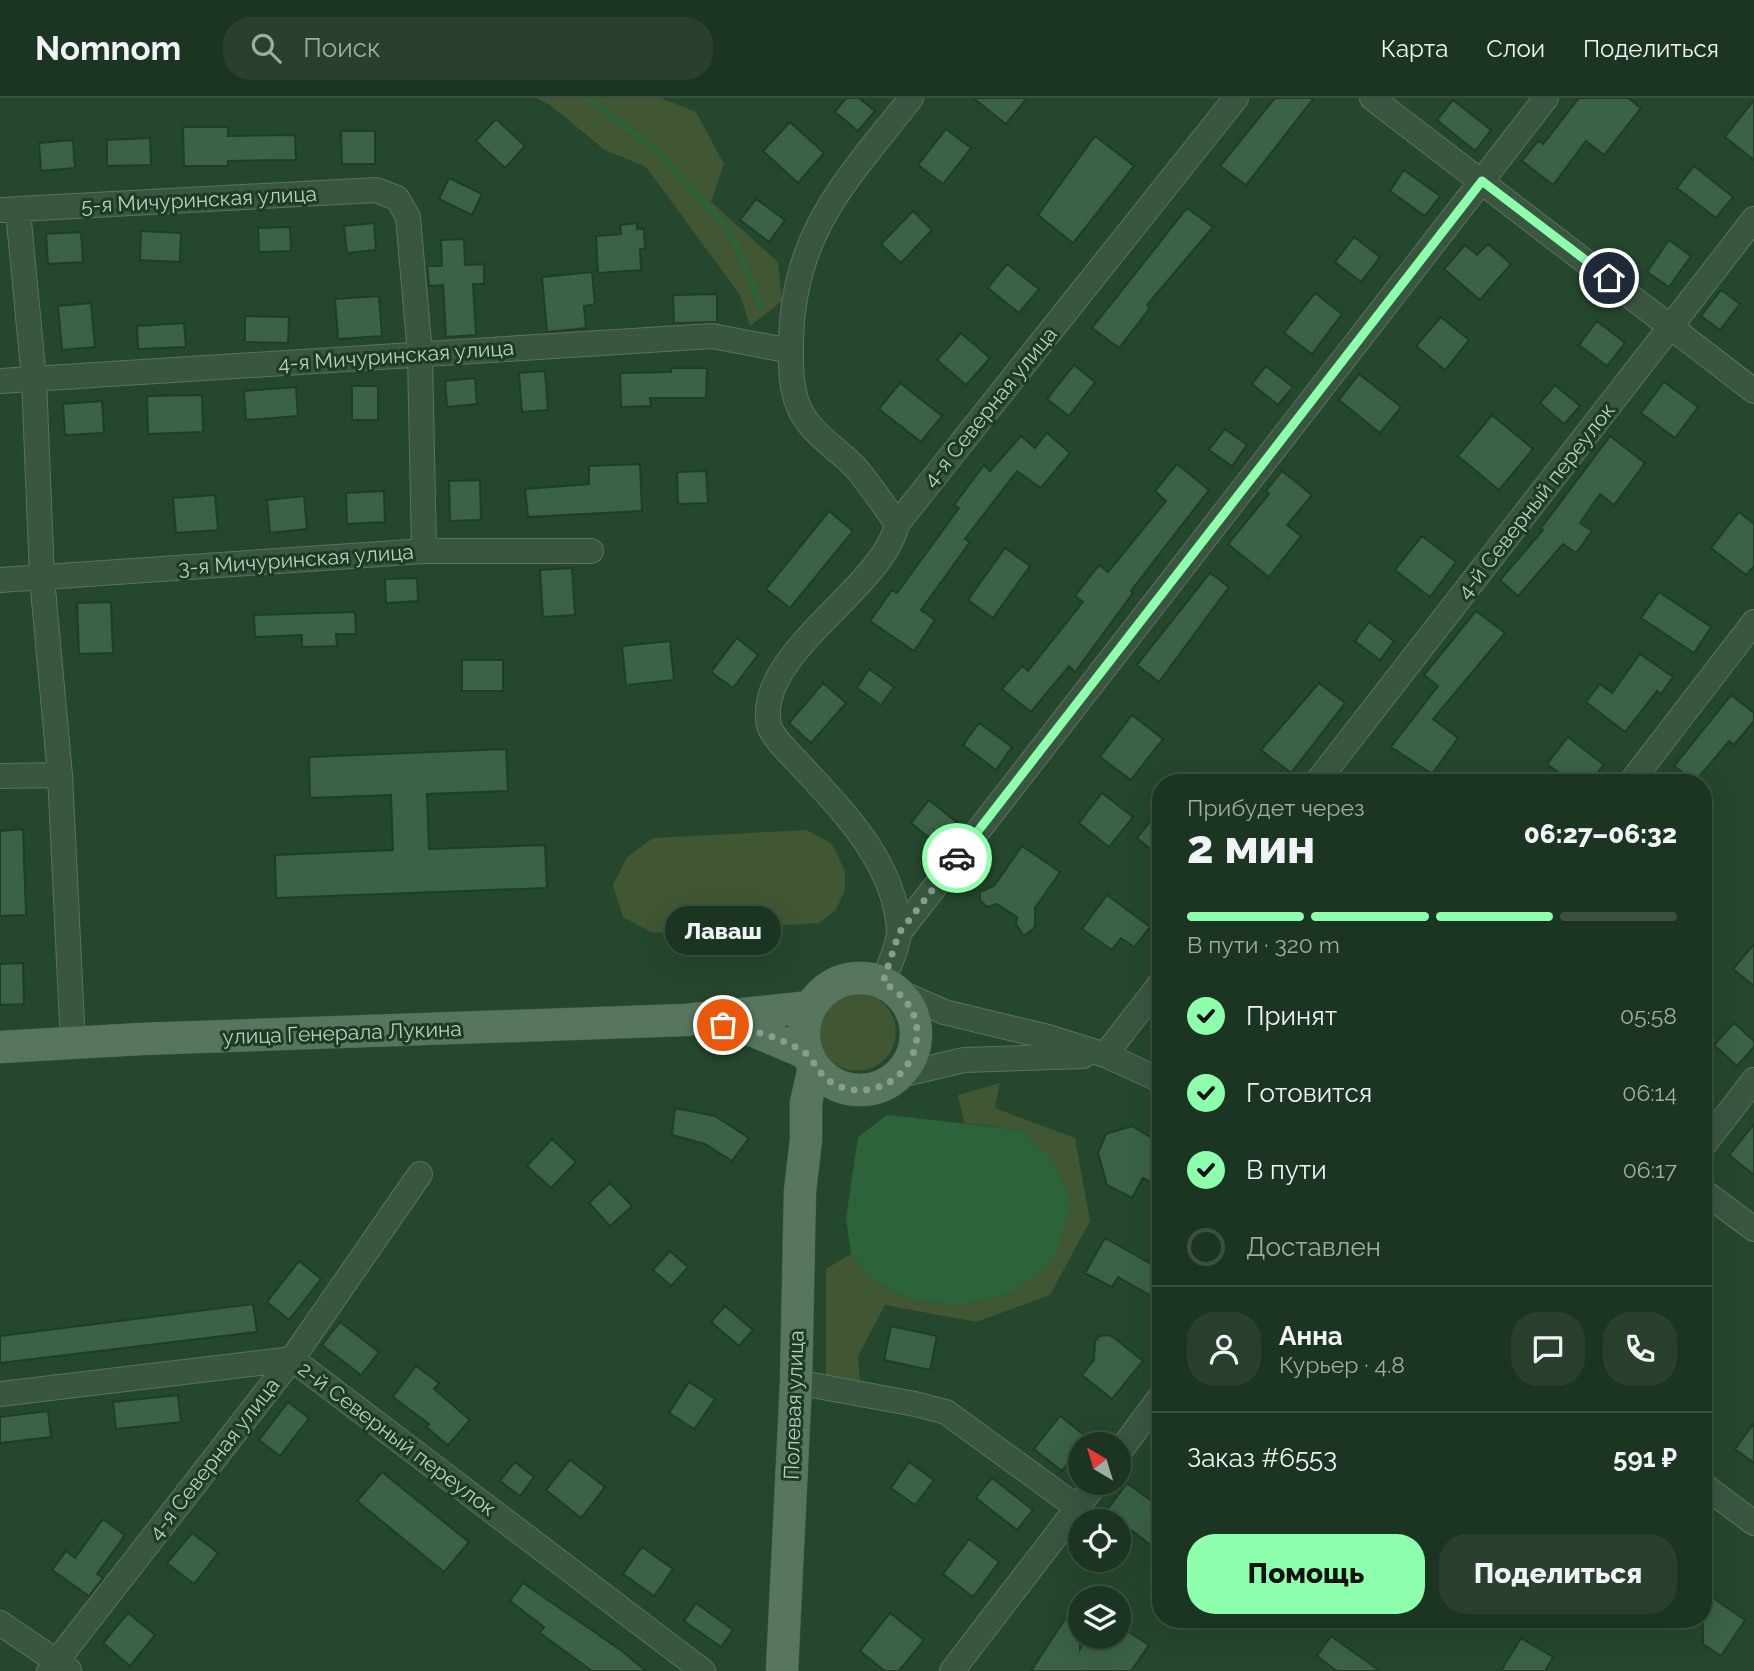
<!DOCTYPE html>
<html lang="ru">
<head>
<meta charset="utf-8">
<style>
	body { margin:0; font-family:Raleway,sans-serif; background:#29402f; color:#f1f3f6; height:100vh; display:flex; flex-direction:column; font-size:26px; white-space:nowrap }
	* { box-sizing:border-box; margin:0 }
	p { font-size:23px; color:#a0aba5 }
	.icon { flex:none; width:38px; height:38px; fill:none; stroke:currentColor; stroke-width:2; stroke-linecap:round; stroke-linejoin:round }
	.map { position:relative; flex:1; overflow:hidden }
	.drawer { position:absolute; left:1152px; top:676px; width:560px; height:854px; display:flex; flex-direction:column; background:#1c3522; border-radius:28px; box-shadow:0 7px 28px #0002,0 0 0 2px #3a5040 }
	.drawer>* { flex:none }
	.needle { width:46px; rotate:322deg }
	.controls { position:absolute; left:1068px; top:1334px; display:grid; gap:14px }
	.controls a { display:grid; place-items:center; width:63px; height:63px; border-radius:50%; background:#1c3522; box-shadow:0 7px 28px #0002,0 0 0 2px #3a5040; font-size:35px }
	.pin { position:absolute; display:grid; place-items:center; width:60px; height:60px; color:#fff; margin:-30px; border:4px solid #fff; border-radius:50%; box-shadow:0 2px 7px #0007 }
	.courier { position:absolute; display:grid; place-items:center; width:70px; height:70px; margin:-35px; border:5px solid #8dffac; border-radius:50%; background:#fff; color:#222; box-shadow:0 2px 9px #0007 }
	.bubble { position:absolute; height:49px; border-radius:24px; background:#1c3522; box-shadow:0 7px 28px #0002,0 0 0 2px #3a5040; font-size:23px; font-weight:800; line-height:49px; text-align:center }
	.head em { font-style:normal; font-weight:800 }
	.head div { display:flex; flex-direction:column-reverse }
	.head { display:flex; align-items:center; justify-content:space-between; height:119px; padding:0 35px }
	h1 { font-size:46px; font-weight:800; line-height:52px }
	.bar { display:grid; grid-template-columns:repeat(4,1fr); gap:10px 7px; align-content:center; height:84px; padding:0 35px }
	.bar i { height:9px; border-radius:5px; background:#3a5040 }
	.bar .selected { background:#8dffac }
	.bar p { grid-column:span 4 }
	.line { display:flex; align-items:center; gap:18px; padding:0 35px; border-top:2px solid #3a5040 }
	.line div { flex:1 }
	.round { display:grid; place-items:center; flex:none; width:74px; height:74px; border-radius:28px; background:#29402f }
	ol { padding:0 35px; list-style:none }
	li { display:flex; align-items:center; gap:21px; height:77px }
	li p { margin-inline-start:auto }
	li .icon { padding:7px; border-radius:50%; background:#8dffac; color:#111; stroke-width:4 }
	li:last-child { color:#a0aba5 }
	li i { width:38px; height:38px; border:4px solid #3a5040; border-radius:50% }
	.primary-button { display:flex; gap:14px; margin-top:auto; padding:14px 35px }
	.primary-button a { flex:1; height:80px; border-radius:28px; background:#8dffac; color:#111; font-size:28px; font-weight:800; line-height:80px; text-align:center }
	.primary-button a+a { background:#29402f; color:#f1f3f6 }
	header { display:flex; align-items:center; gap:42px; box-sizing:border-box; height:98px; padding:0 35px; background:#1c3522; border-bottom:2px solid #3a5040 }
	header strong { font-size:33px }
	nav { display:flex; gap:38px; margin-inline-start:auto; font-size:24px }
	.search { width:490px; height:63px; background:#29402f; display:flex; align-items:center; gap:18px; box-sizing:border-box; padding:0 24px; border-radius:28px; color:#a0aba5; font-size:26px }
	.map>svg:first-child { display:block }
	.green { fill:#415632 }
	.water { fill:#2d633a }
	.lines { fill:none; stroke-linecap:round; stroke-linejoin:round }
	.stream { stroke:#2d633a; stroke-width:6 }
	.building { fill:#3b6245; stroke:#203d27; stroke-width:2 }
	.minor-casing { stroke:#58735f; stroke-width:26 }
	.major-casing { stroke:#46624d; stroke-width:33 }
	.minor { stroke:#3a5641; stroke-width:24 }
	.major { stroke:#58765f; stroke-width:32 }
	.done { stroke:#859f8b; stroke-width:7; stroke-dasharray:0 12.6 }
	.route { stroke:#8dffac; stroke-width:9 }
	.labels { text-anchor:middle; stroke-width:6; stroke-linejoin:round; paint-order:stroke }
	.street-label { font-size:21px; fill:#b8cfbe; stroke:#1e3b25 }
</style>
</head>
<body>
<header>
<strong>Nomnom</strong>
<div class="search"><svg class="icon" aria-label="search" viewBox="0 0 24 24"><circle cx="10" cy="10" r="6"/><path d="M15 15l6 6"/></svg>Поиск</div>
<nav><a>Карта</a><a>Слои</a><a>Поделиться</a></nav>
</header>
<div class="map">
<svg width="1754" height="1573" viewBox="0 0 1754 1573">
	<rect width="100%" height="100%" fill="#25472d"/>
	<path class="green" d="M536 0H661L696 14 724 66 711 104 778 164 782 203 750 228 740 197 646 69 605 52 550 7Z
		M807 732 832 746 845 773V792L836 812 819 825 653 835 623 819 613 787 627 759 653 740Z
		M818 934a39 39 0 1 1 78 0a39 39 0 1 1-78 0Z
		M1000 985 995 1010 1075 1040 1090 1123 1050 1197 976 1224 885 1207 858 1258 860 1284 826 1277V1171L851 1156 871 1181 910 1201 955 1208 1013 1195 1021 1032 964 1025 958 997Z"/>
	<path class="water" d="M887 1017 1021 1032 1052 1062 1071 1105 1054 1161 1013 1195 956 1208 910 1201 871 1181 851 1156 846 1120 858 1039Z"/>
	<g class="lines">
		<path class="stream" d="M589 0 658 54 731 135 761 209"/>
	</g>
	<path class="building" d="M846 0H859L875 13 858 33 835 14Z
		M973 0H1027L1006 26Z
		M1275 0H1314L1246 87 1220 68Z
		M1579 0H1628L1641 10 1604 57 1586 43 1553 87 1522 63 1538 43 1543 46Z
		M1453 2 1491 32 1475 53 1437 22Z
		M1754 2V62L1725 39Z
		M496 21 525 48 505 70 476 43Z
		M790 24 824 55 798 85 763 53Z
		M183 29H228V38L295 37 296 62 228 63V68H184Z
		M946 31 971 50 943 86 918 67Z
		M341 33H375V66H342Z
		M1095 38 1134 68 1073 145 1038 117Z
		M150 40 151 67 107 68V42Z
		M73 42 75 70 41 73 39 45Z
		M1694 68 1733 99 1716 120 1677 90Z
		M1404 72 1440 98 1425 118 1390 93Z
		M449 80 482 96 472 117 439 101Z
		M756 101 785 122 769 144 740 122Z
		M1187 110 1213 129 1147 207 1150 210 1119 250 1092 230Z
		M913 113 932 132 901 165 881 146Z
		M374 125 376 152 347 155 344 128Z
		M637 125V131H644L645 151H640L641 172 598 175 596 138 621 136 620 127Z
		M290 129 291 153 259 154 258 130Z
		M141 133 181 135 180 164 140 162Z
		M81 134 83 164 48 166 46 136Z
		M1354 139 1380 159 1361 184 1335 164Z
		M464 141 465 167 484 166V186H473L476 237 446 239 443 187 429 188 427 168H442L441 142Z
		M1669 142 1691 158 1669 189 1647 174Z
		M1488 146 1511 166 1480 202 1444 171 1465 147 1477 157Z
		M1007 166 1039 191 1019 215 988 190Z
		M592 174 595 206 584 208 586 230 547 234 542 179Z
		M1721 192 1740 206 1720 232 1701 218Z
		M1315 195 1342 216 1312 256 1284 235Z
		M717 196V224L674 225 673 197Z
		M379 198 382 238 338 241 335 201Z
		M91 205 95 249 62 252 58 208Z
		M245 218 289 219 288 245 245 244Z
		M1441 219 1469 242 1445 272 1416 248Z
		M1597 223 1625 245 1607 268 1579 247Z
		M184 225 186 249 138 251 137 228Z
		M961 235 990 260 966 287 937 262Z
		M1074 267 1095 284 1069 318 1047 301Z
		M1266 268 1293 289 1278 307 1252 286Z
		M671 270H707L706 300H650L651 308 621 309 620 275 671 274Z
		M545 273 548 312 522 314 519 275Z
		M1359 276 1401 309 1380 335 1339 302Z
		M475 280 477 306 447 309 445 283Z
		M1664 284 1698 309 1675 340 1641 315Z
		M900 285 942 318 921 344 879 311Z
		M1555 287 1580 308 1564 326 1540 305Z
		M352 288H378V322H352Z
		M296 289 298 318 246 322 244 293Z
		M202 297 203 334 148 336 147 298Z
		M102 303 104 335 65 337 63 306Z
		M1492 317 1533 351 1499 392 1458 358Z
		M1225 331 1247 347 1232 368 1209 352Z
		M1047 335 1070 355 1041 390 1017 373 965 441 970 444 921 512 935 522 914 553 870 523 892 492 897 495 959 410 954 407 984 367 990 373 1021 338 1035 350Z
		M1610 338 1645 365 1614 407 1600 396 1580 425 1592 433 1576 455 1563 446 1518 498 1500 482 1543 432 1541 430Z
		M640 366 642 413 528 419 525 391 589 386V368Z
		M1177 366 1209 392 1131 493 1133 495 1075 574 1069 568 1031 614 1002 591 1022 568 1028 573 1083 504 1075 498 1099 467 1108 474 1166 403 1155 393Z
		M706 373 708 405 678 406 677 374Z
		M1282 373 1312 397 1287 427 1301 438 1269 479 1228 446 1269 396 1266 393Z
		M480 382 481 422 450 423 449 383Z
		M384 393 385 424 347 426 346 395Z
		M215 397 218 432 176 435 173 400Z
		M304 398 307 431 270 435 267 402Z
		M829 413 853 433 790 510 766 491Z
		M1739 414 1754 426V468L1746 477 1711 450Z
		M1422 438 1456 464 1430 499 1395 472Z
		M1005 450 1030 468 993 520 968 502Z
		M572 470 575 517 543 519 540 472Z
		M1210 475 1229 489 1159 584 1137 567Z
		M417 480 418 503 386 505 385 481Z
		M1659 494 1711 529 1694 555 1641 520Z
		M111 504 113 555 79 556 77 505Z
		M1476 513 1505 535 1433 621 1458 640 1432 676 1391 649 1438 588 1424 577Z
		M355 514 356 536H336L337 548 302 549V537L255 539 254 517Z
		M1369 524 1394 543 1380 562 1355 543Z
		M737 540 758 557 733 590 711 574Z
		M670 543 674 582 626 587 622 548Z
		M1640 556 1673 579 1661 596 1657 593 1625 634 1586 604 1600 586 1612 595Z
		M462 562H503V593H462Z
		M869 571 894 589 881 607 857 590Z
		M823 585 846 605 811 645 789 625Z
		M1319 585 1345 605 1291 675 1261 652Z
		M1731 597 1754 615V623L1734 647 1729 643 1695 684 1674 668Z
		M1132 617 1163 641 1131 682 1100 659Z
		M979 625 1012 649 996 672 963 647Z
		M1568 639 1604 667 1590 684H1571L1547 666Z
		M506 651 508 693 427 696 429 751 545 747 547 790 276 800 275 757 393 752 391 697 310 700 309 659Z
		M1102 695 1133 719 1109 749 1079 725Z
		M929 702 960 727 942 750 911 725Z
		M1160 711V759L1137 740Z
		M23 731 26 817 0 818V733Z
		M1022 748 1060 774 1035 810V829L1024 838 1016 826 1017 819 997 806 987 809 980 802V794L994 788Z
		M1107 797 1150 829 1134 849 1121 840 1112 852 1082 831Z
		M1754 846V888L1733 871Z
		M23 865 24 906 0 907V866Z
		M1734 925 1754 943V949L1737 968 1714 947Z
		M675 1010 715 1018 749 1040 732 1063 705 1046 672 1037Z
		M1754 1026V1077L1729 1057Z
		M1132 1028 1160 1045V1090L1143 1080 1132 1100 1107 1087 1098 1055 1106 1036Z
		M552 1041 576 1064 551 1090 527 1068Z
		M610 1085 632 1108 610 1128 589 1105Z
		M1105 1140 1160 1171V1203L1118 1179 1112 1189 1085 1175Z
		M670 1153 688 1169 671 1188 653 1172Z
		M299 1163 321 1181 289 1222 267 1204Z
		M253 1206 257 1234 0 1265V1238Z
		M725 1208 753 1232 739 1248 711 1224Z
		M340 1224 379 1254 361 1277 322 1247Z
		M891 1228 937 1238 930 1272 884 1262Z
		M1107 1237 1113 1239 1143 1263 1112 1301 1082 1277 1094 1262 1095 1243 1100 1238Z
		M416 1268 439 1285 434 1291 470 1322 448 1347 426 1329 429 1326 393 1299Z
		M689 1284 715 1301 694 1331 669 1315Z
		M178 1297 181 1324 116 1331 113 1304Z
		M288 1304 309 1320 280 1358 259 1342Z
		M48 1313 51 1339 0 1345V1319Z
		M1060 1318 1088 1340 1080 1346V1351L1062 1373 1034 1351Z
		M1754 1325V1365L1735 1351Z
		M570 1362 605 1389 581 1420 546 1392Z
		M515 1364 534 1379 520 1398 500 1383Z
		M909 1364 934 1382 915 1407 891 1390Z
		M382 1374 469 1444 444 1474 357 1403Z
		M992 1380 1033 1412 1017 1432 976 1400Z
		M1127 1385 1160 1409V1454L1106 1413Z
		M103 1421 125 1437 97 1476 103 1480 89 1498 52 1472 66 1453 75 1460Z
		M192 1435 218 1455 194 1486 167 1465Z
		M969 1441 999 1464 973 1499 943 1476Z
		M642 1449 673 1471 654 1498 623 1476Z
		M523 1485 622 1553 646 1573H592L540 1535 544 1529 510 1503Z
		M1703 1493 1745 1522 1721 1558 1703 1546Z
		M1080 1498V1551L1088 1538H1118V1527L1149 1547 1131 1573H1031Z
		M696 1505 733 1532 721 1549 684 1523Z
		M128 1515 155 1537 130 1568 103 1545Z
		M890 1515 924 1542 899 1573H885L860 1553Z
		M1331 1538 1380 1573H1337L1317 1558Z
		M1521 1540 1553 1559 1545 1573H1501Z"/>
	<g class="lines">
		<g class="minor-casing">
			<path id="minor" d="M1372 0 1754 293
				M0 112 376 92 397 100 408 119 420 256 424 453
				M18 113 34 281 42 480 60 677 73 946
				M0 283 712 238 791 253
				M897 426C884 407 871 388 856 370 837 350 808 334 798 307 790 287 791 265 791 244 793 133 847 82 911 0
				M0 482 424 453H591
				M0 678 60 677
				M1317 684 1754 121
				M1631 684 1754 524
				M899 835 1546 0
				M883 884C888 869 899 848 899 832 894 755 828 699 780 645 776 640 770 633 769 627 754 556 883 491 897 426L1236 0
				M899 894 944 914 1048 939 1105 957 1160 982
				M1105 957 1160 886
				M900 977 964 962 1083 958
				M1703 1048 1754 982
				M1703 1093 1754 1131
				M796 1284 915 1306 946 1314 1078 1410
				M0 1296 292 1261 703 1573
				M1118 1356 1160 1299
				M1703 1387 1754 1425
				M0 1525 69 1572
				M49 1573 292 1261 420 1076
				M952 1573 1097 1384"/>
		</g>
		<g class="major-casing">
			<path id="major" d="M804 936a56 56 0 1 1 112 0a56 56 0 1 1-112 0Z
				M721 927 754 933 806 955
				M0 949 141 941 685 922 810 909
				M782 1573 796 1284 800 1093 806 1042V1005L814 969"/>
		</g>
		<use href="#minor" class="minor"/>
		<use href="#major" class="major"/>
	</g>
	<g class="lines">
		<path class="done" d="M723 927C747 930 783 940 804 954 813 960 818 975 828 982 852 1000 888 993 905 970 915 957 919 940 916 924 911 905 899 894 883 884L899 835 957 760"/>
		<path class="route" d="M957 760 1482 83 1609 180"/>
	</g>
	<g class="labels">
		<g class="street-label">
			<text transform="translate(199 102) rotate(-3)" y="7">5-я Мичуринская улица</text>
			<text transform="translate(396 258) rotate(-4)" y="7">4-я Мичуринская улица</text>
			<text transform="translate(990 309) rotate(-51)" y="7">4-я Северная улица</text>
			<text transform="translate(1536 403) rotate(-52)" y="7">4-й Северный переулок</text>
			<text transform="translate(296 462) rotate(-4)" y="7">3-я Мичуринская улица</text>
			<text transform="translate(342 935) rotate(-2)" y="7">улица Генерала Лукина</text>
			<text transform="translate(794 1307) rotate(-88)" y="7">Полевая улица</text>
			<text transform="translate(397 1341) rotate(37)" y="7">2-й Северный переулок</text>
			<text transform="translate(214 1361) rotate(-52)" y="7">4-я Северная улица</text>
		</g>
	</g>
</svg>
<div class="controls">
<a><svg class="needle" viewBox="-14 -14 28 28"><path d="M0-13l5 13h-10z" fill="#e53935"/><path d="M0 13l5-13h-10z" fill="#a0aba5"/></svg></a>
<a><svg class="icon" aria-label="locate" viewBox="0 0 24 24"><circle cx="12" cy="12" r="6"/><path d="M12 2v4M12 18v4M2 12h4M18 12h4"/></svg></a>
<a><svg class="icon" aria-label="layers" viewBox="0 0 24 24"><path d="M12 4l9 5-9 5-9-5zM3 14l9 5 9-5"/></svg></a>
</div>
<div class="pin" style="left:723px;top:927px;background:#ea580c"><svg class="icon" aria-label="bag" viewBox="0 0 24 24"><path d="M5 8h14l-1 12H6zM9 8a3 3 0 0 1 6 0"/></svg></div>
<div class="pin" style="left:1609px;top:180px;background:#1f2937"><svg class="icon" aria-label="home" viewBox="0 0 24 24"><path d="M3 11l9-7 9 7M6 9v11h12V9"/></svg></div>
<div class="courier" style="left:957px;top:760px"><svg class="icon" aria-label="car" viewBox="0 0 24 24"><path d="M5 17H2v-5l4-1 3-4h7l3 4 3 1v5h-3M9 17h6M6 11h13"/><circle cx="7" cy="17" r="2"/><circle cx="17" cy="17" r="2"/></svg></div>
<div class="bubble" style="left:665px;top:808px;width:116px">Лаваш</div>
<section class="drawer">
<div class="head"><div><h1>2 мин</h1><p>Прибудет через</p></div><em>06:27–06:32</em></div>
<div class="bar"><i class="selected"></i><i class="selected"></i><i class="selected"></i><i></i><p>В пути · 320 m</p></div>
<ol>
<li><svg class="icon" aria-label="check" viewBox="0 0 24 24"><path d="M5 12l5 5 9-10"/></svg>Принят<p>05:58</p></li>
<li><svg class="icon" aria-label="check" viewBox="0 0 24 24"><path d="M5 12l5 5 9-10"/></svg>Готовится<p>06:14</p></li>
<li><svg class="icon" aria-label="check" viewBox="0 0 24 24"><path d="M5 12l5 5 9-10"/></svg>В пути<p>06:17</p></li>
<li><i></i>Доставлен</li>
</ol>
<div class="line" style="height:126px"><a class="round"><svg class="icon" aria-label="person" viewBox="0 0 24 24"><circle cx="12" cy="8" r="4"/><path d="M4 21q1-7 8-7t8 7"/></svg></a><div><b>Анна</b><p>Курьер · 4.8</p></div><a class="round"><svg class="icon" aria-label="chat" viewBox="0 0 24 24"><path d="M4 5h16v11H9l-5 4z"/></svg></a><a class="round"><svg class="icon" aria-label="phone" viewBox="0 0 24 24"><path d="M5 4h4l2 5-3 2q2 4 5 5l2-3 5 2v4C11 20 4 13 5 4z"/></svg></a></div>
<div class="line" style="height:91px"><div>Заказ #6553</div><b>591 ₽</b></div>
<div class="primary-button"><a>Помощь</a><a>Поделиться</a></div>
</section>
</div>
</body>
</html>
